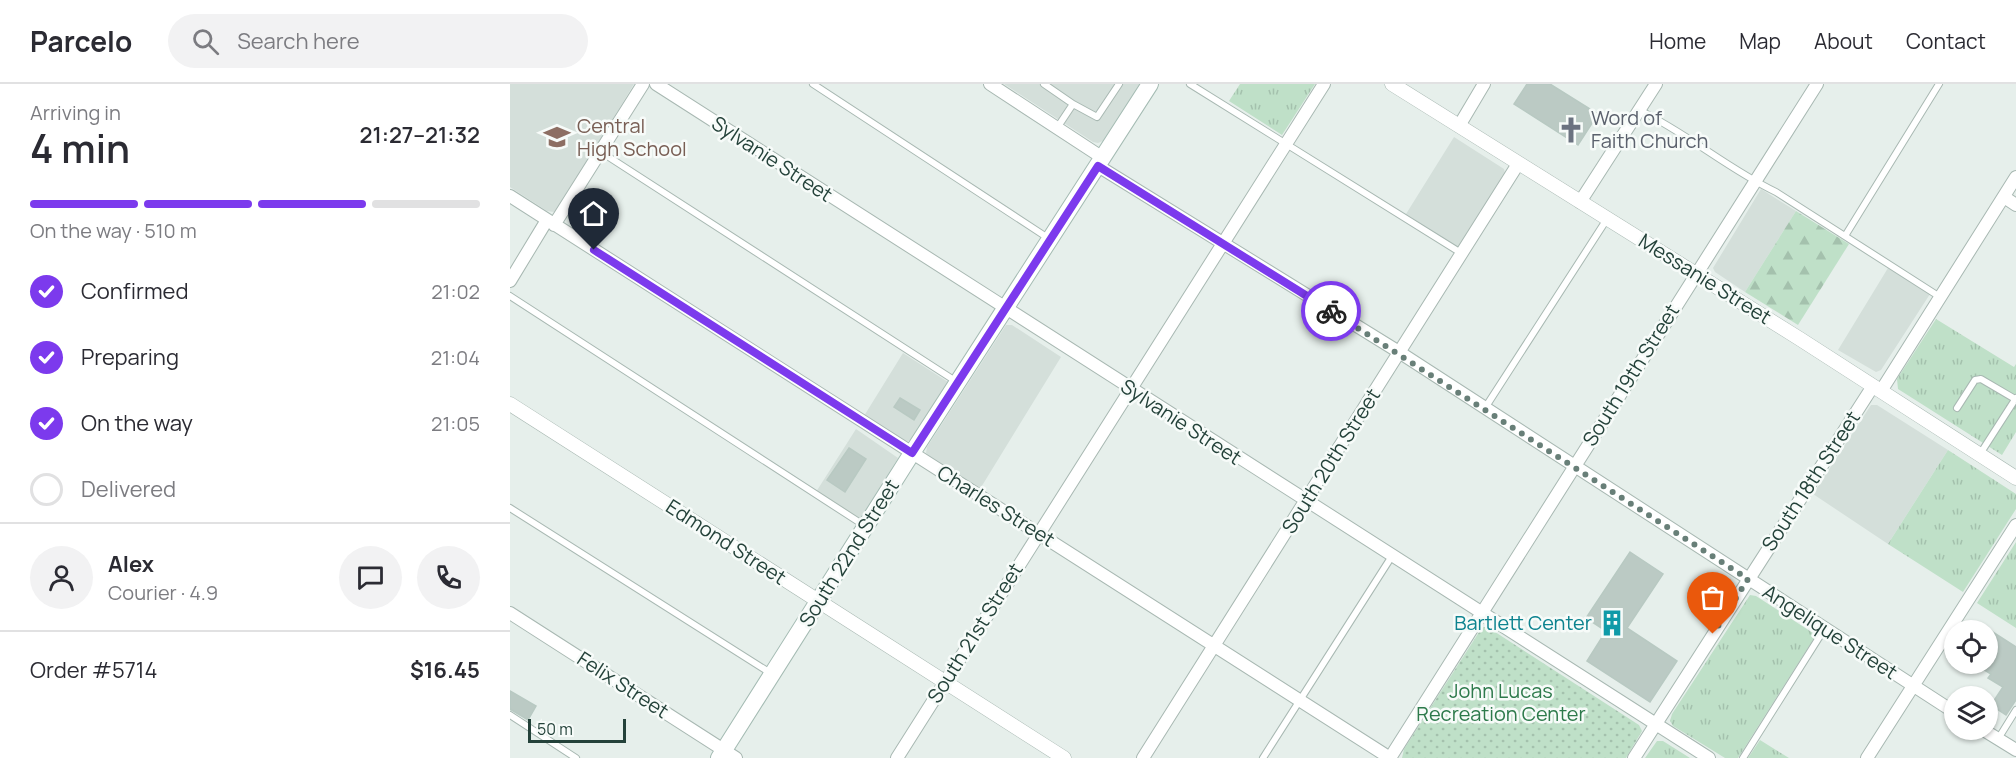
<!DOCTYPE html>
<html lang="en">
<head>
<meta charset="utf-8">
<style>
	body { margin:0; font-family:Manrope,sans-serif; background:#f2f2f3; color:#2b2b33; height:100vh; display:flex; flex-direction:column; font-size:22px; white-space:nowrap }
	* { box-sizing:border-box; margin:0 }
	p { font-size:20px; color:#7c7c81 }
	.icon { flex:none; width:33px; height:33px; fill:none; stroke:currentColor; stroke-width:2; stroke-linecap:round; stroke-linejoin:round }
	.map { position:relative; flex:1; overflow:hidden }
	.sheet { display:flex; flex-direction:column; background:#fff; width:510px }
	.sheet>* { flex:none }
	.buttons { position:absolute; left:1434px; top:536px; display:grid; gap:12px }
	.buttons a { display:grid; place-items:center; width:54px; height:54px; border-radius:50%; background:#fff; box-shadow:0 2px 4px #0004; font-size:30px }
	.scale { position:absolute; left:18px; bottom:15px; width:98px; box-sizing:border-box; padding-left:6px; border:3px solid #24423a; border-top:0; font-size:16px; line-height:21px; white-space:nowrap; color:#24423a; -webkit-text-stroke:4px #f7fbf9; paint-order:stroke }
	.pin { position:absolute; display:grid; place-items:center; width:51px; height:51px; color:#fff; margin:-62px -26px; border-radius:50% 50% 50% 0; rotate:-45deg; box-shadow:0 0 6px #0007 }
	.pin .icon { rotate:45deg }
	.courier { position:absolute; display:grid; place-items:center; width:60px; height:60px; margin:-30px; border:4px solid #7c3aed; border-radius:50%; background:#fff; color:#222; box-shadow:0 2px 8px #0007 }
	.summary em { font-style:normal; font-weight:600 }
	.summary div { display:flex; flex-direction:column-reverse }
	.summary { display:flex; align-items:center; justify-content:space-between; height:102px; padding:0 30px }
	h1 { font-size:39px; font-weight:600; line-height:45px }
	.bar { display:grid; grid-template-columns:repeat(4,1fr); gap:9px 6px; align-content:center; height:72px; padding:0 30px }
	.bar i { height:8px; border-radius:4px; background:#e1e1e2 }
	.bar .active { background:#7c3aed }
	.bar p { grid-column:span 4 }
	.line { display:flex; align-items:center; gap:15px; padding:0 30px; border-top:2px solid #e1e1e2 }
	.line div { flex:1 }
	.round { display:grid; place-items:center; flex:none; width:63px; height:63px; border-radius:32px; background:#f2f2f3 }
	ol { padding:0 30px; list-style:none }
	li { display:flex; align-items:center; gap:18px; height:66px }
	li p { margin-inline-start:auto }
	li .icon { padding:6px; border-radius:50%; background:#7c3aed; color:#fff; stroke-width:4 }
	li:last-child { color:#7c7c81 }
	li i { width:33px; height:33px; border:3px solid #e1e1e2; border-radius:50% }
	header { display:flex; align-items:center; gap:36px; box-sizing:border-box; height:84px; padding:0 30px; background:#fff; border-bottom:2px solid #e1e1e2 }
	header strong { font-size:28px }
	nav { display:flex; gap:33px; margin-inline-start:auto; font-size:21px }
	.search { width:420px; height:54px; background:#f2f2f3; display:flex; align-items:center; gap:15px; box-sizing:border-box; padding:0 21px; border-radius:33px; color:#7c7c81; font-size:22px }
	main { display:flex; flex:1; min-height:0 }
	.map>svg:first-child { display:block }
	.built { fill:#d4dfda }
	.grass { fill:url(#grass-tufts) }
	.forest { fill:url(#forest-firs) }
	.park { fill:url(#park-dots) }
	.building { fill:#bbcac4; stroke:#b8c9c2; stroke-width:1.5 }
	.lines { fill:none; stroke-linecap:round; stroke-linejoin:round }
	.service-casing { stroke:#a8b8b2; stroke-width:8 }
	.minor-casing { stroke:#a8b8b2; stroke-width:14 }
	.tertiary-casing { stroke:#a8b8b2; stroke-width:15 }
	.secondary-casing { stroke:#a4bbb3; stroke-width:18 }
	.service { stroke:#fff; stroke-width:6 }
	.minor { stroke:#fff; stroke-width:12 }
	.tertiary { stroke:#fff; stroke-width:14 }
	.secondary { stroke:#fff; stroke-width:16 }
	.done { stroke:#687f78; stroke-width:6; stroke-dasharray:0 10.8 }
	.route { stroke:#7c3aed; stroke-width:8 }
	.labels { text-anchor:middle; stroke-width:5; stroke-linejoin:round; paint-order:stroke }
	.worship-label { font-size:20px; fill:#5b616d; stroke:#f7fbf9; text-anchor:start }
	.education-label { font-size:20px; fill:#785e54; stroke:#f7fbf9; text-anchor:start }
	.street-label { font-size:20px; fill:#24423a; stroke:#f7fbf9 }
	.culture-label { font-size:20px; fill:#0d838f; stroke:#f7fbf9; text-anchor:end }
	.park-label { font-size:20px; fill:#2d7a4b; stroke:#f7fbf9 }
</style>
</head>
<body>
<header>
<strong>Parcelo</strong>
<div class="search"><svg class="icon" aria-label="search" viewBox="0 0 24 24"><circle cx="10" cy="10" r="6"/><path d="M15 15l6 6"/></svg>Search here</div>
<nav><a>Home</a><a>Map</a><a>About</a><a>Contact</a></nav>
</header>
<main>
<section class="sheet">
<div class="summary"><div><h1>4 min</h1><p>Arriving in</p></div><em>21:27–21:32</em></div>
<div class="bar"><i class="active"></i><i class="active"></i><i class="active"></i><i></i><p>On the way · 510 m</p></div>
<ol>
<li><svg class="icon" aria-label="check" viewBox="0 0 24 24"><path d="M5 12l5 5 9-10"/></svg>Confirmed<p>21:02</p></li>
<li><svg class="icon" aria-label="check" viewBox="0 0 24 24"><path d="M5 12l5 5 9-10"/></svg>Preparing<p>21:04</p></li>
<li><svg class="icon" aria-label="check" viewBox="0 0 24 24"><path d="M5 12l5 5 9-10"/></svg>On the way<p>21:05</p></li>
<li><i></i>Delivered</li>
</ol>
<div class="line" style="height:108px"><a class="round"><svg class="icon" aria-label="person" viewBox="0 0 24 24"><circle cx="12" cy="8" r="4"/><path d="M4 21q1-7 8-7t8 7"/></svg></a><div><b>Alex</b><p>Courier · 4.9</p></div><a class="round"><svg class="icon" aria-label="chat" viewBox="0 0 24 24"><path d="M4 5h16v11H9l-5 4z"/></svg></a><a class="round"><svg class="icon" aria-label="phone" viewBox="0 0 24 24"><path d="M5 4h4l2 5-3 2q2 4 5 5l2-3 5 2v4C11 20 4 13 5 4z"/></svg></a></div>
<div class="line" style="height:78px"><div>Order #5714</div><b>$16.45</b></div>
</section>
<div class="map">
<svg width="1506" height="674" viewBox="0 0 1506 674">
	<defs>
		<pattern id="grass-tufts" width="24" height="20" patternUnits="userSpaceOnUse" patternTransform="scale(1.5)"><rect width="24" height="20" fill="#bfe0c8"/><path d="M3 7l-1-3M5 7V3M7 7l1-3M15 17l-1-3M17 17v-4M19 17l1-3" fill="none" stroke="#a4c1ad"/></pattern>
		<pattern id="forest-firs" width="22" height="20" patternUnits="userSpaceOnUse" patternTransform="scale(1.5)"><rect width="22" height="20" fill="#bfe0c8"/><path d="M5 1l3.5 6h-7zM16 11l3.5 6h-7z" fill="#a4c1ad"/></pattern>
		<pattern id="park-dots" width="8" height="8" patternUnits="userSpaceOnUse" patternTransform="scale(1.5)"><rect width="8" height="8" fill="#bfe0c8"/><path d="M2 2h.1M6 6h.1" fill="none" stroke="#a4c1ad" stroke-width="1.8" stroke-linecap="round"/></pattern>
	</defs>
	<rect width="100%" height="100%" fill="#e6efeb"/>
	<path class="built" d="M0 0H124L49 124 44 128 37 127 0 103Z
		M494 0H630L593 57 588 59 583 58Z
		M944 53 994 85 995 89 948 164 896 130Z
		M1251 105 1286 127 1235 208 1205 188 1203 184Z
		M1378 184 1420 210 1371 286 1366 288 1328 266Z
		M496 241H502L551 273 470 405 420 374 416 369 417 363Z
		M393 269 438 298 402 355 397 358 354 332Z
		M1361 321H1367L1438 366 1378 460 1303 410Z
		M346 345 388 374 351 436 306 408Z"/>
	<path class="grass" d="M730 0H805L772 51 719 17Z
		M1426 235 1504 283 1506 280V348L1492 371 1388 305 1387 295Z
		M1438 366 1506 410V425L1453 508 1378 460Z
		M1506 458V544L1467 519Z
		M1240 511 1246 512 1306 551 1228 674H1215L1163 642 1160 637 1162 630Z
		M1250 656 1279 674H1238Z
		M1147 657H1153L1180 674H1135Z"/>
	<path class="forest" d="M1286 127 1339 160 1288 241 1235 208Z"/>
	<path class="park" d="M974 543 979 544 1129 641 1132 647 1116 674H892L894 665 971 545Z"/>
	<path class="building" d="M1017 0H1040L1088 30 1068 61 1004 20Z
		M390 314 410 326 404 336 384 323Z
		M339 364 356 375 335 408 317 396Z
		M1120 468 1153 490 1117 544 1167 577 1140 618 1077 577 1096 547 1076 534Z
		M1478 545 1506 563V616L1496 631 1481 621 1493 603 1478 594 1481 590 1463 579H1478Z
		M0 607 26 622 18 636 0 625Z"/>
	<g class="lines">
		<g class="service-casing">
			<path id="service" d="M303 0 538 154
				M534 0 563 20 547 44
				M680 0 951 169
				M563 20 587 33 609 0
				M1129 26C1177 49 1218 85 1266 108L1430 213
				M91 68 447 298
				M1335 152 1429 0
				M0 212 355 442
				M975 324 1097 135
				M1447 324 1465 296 1471 295 1505 315
				M1470 370 1506 314
				M0 424 262 590
				M0 631 66 674
				M1488 655 1506 626
				M753 674 882 472
				M1233 674 1315 544"/>
		</g>
		<g class="minor-casing">
			<path id="minor" d="M146 0 1199 674
				M480 0 593 74
				M949 42 974 0
				M588 82 889 268 1444 628
				M0 112 880 674
				M1494 113 1506 121
				M1070 118 1146 0
				M44 141 133 0
				M0 197 37 136
				M1371 307 1506 93
				M0 529 226 674
				M1472 645 1506 666
				M387 674 814 0
				M633 674 1008 80
				M880 674 1307 0
				M1124 674 1363 302
				M1357 674 1506 441"/>
		</g>
		<g class="tertiary-casing">
			<path id="tertiary" d="M882 0 1290 255 1506 394
				M0 320 554 674"/>
		</g>
		<g class="secondary-casing">
			<path id="secondary" d="M209 674 402 369 640 0"/>
		</g>
		<use href="#service" class="service"/>
		<use href="#minor" class="minor"/>
		<use href="#tertiary" class="tertiary"/>
		<use href="#secondary" class="secondary"/>
	</g>
	<g class="lines">
		<path class="done" d="M821 227 1238 495 1203 550"/>
		<path class="route" d="M84 166 402 369 588 82 821 227"/>
	</g>
	<defs>
		<g id="church-bare" transform="scale(2.07)"><path d="M-1.2-6h2.4v3.5h3.3v2.4h-3.3V6h-2.4V-.1h-3.3v-2.4h3.3Z" fill="#6b7280" stroke="#f7fbf9" stroke-width="2.5" paint-order="stroke"/></g>
		<g id="school-bare" transform="scale(2.07)"><path d="M0-5L7-2L0 1L-7-2ZM-4 1L0 2.5L4 1V4Q0 6-4 4Z" fill="#8d6e63" stroke="#f7fbf9" stroke-width="2.5" paint-order="stroke"/></g>
		<g id="building-bare" transform="scale(2.07)"><path d="M-4-6H4V6H1V3H-1V6H-4ZM-2.5-4.3h1.7v1.8h-1.7ZM.8-4.3h1.7v1.8H.8ZM-2.5-1h1.7V.8h-1.7ZM.8-1h1.7V.8H.8Z" fill="#0f9aa8" stroke="#f7fbf9" stroke-width="2.5" paint-order="stroke"/></g>
	</defs>
	<g fill-rule="evenodd">
		<use href="#church-bare" x="1061" y="46"/>
		<use href="#school-bare" x="47" y="53"/>
		<use href="#building-bare" x="1102" y="539"/>
	</g>
	<g class="labels">
		<g class="worship-label">
			<text x="1081" y="41">Word of<tspan x="1081" dy="23">Faith Church</tspan></text>
		</g>
		<g class="education-label">
			<text x="67" y="49">Central<tspan x="67" dy="23">High School</tspan></text>
		</g>
		<g class="street-label">
			<text transform="translate(262 75) rotate(33)" y="7">Sylvanie Street</text>
			<text transform="translate(1195 195) rotate(32)" y="7">Messanie Street</text>
			<text transform="translate(1121 291) rotate(-58)" y="7">South 19th Street</text>
			<text transform="translate(671 338) rotate(33)" y="7">Sylvanie Street</text>
			<text transform="translate(821 377) rotate(-58)" y="7">South 20th Street</text>
			<text transform="translate(1301 397) rotate(-57)" y="7">South 18th Street</text>
			<text transform="translate(486 422) rotate(32)" y="7">Charles Street</text>
			<text transform="translate(216 458) rotate(33)" y="7">Edmond Street</text>
			<text transform="translate(339 469) rotate(-58)" y="7">South 22nd Street</text>
			<text transform="translate(1320 548) rotate(33)" y="7">Angelique Street</text>
			<text transform="translate(465 549) rotate(-58)" y="7">South 21st Street</text>
			<text transform="translate(113 601) rotate(33)" y="7">Felix Street</text>
		</g>
		<g class="culture-label">
			<text x="1082" y="546">Bartlett Center</text>
		</g>
		<g class="park-label">
			<text x="991" y="614">John Lucas<tspan x="991" dy="23">Recreation Center</tspan></text>
		</g>
	</g>
</svg>
<div class="buttons">
<a><svg class="icon" aria-label="locate" viewBox="0 0 24 24"><circle cx="12" cy="12" r="6"/><path d="M12 2v4M12 18v4M2 12h4M18 12h4"/></svg></a>
<a><svg class="icon" aria-label="layers" viewBox="0 0 24 24"><path d="M12 4l9 5-9 5-9-5zM3 14l9 5 9-5"/></svg></a>
</div>
<div class="scale">50 m</div>
<div class="pin" style="left:1203px;top:550px;background:#ea580c"><svg class="icon" aria-label="bag" viewBox="0 0 24 24"><path d="M5 8h14l-1 12H6zM9 8a3 3 0 0 1 6 0"/></svg></div>
<div class="pin" style="left:84px;top:166px;background:#1f2937"><svg class="icon" aria-label="home" viewBox="0 0 24 24"><path d="M3 11l9-7 9 7M6 9v11h12V9"/></svg></div>
<div class="courier" style="left:821px;top:227px"><svg class="icon" aria-label="bike" viewBox="0 0 24 24"><circle cx="6" cy="16" r="4"/><circle cx="18" cy="16" r="4"/><path d="M6 16l4-8h5l3 8M10 8l3 8H6M13 5h3"/></svg></div>
</div>
</main>
</body>
</html>
